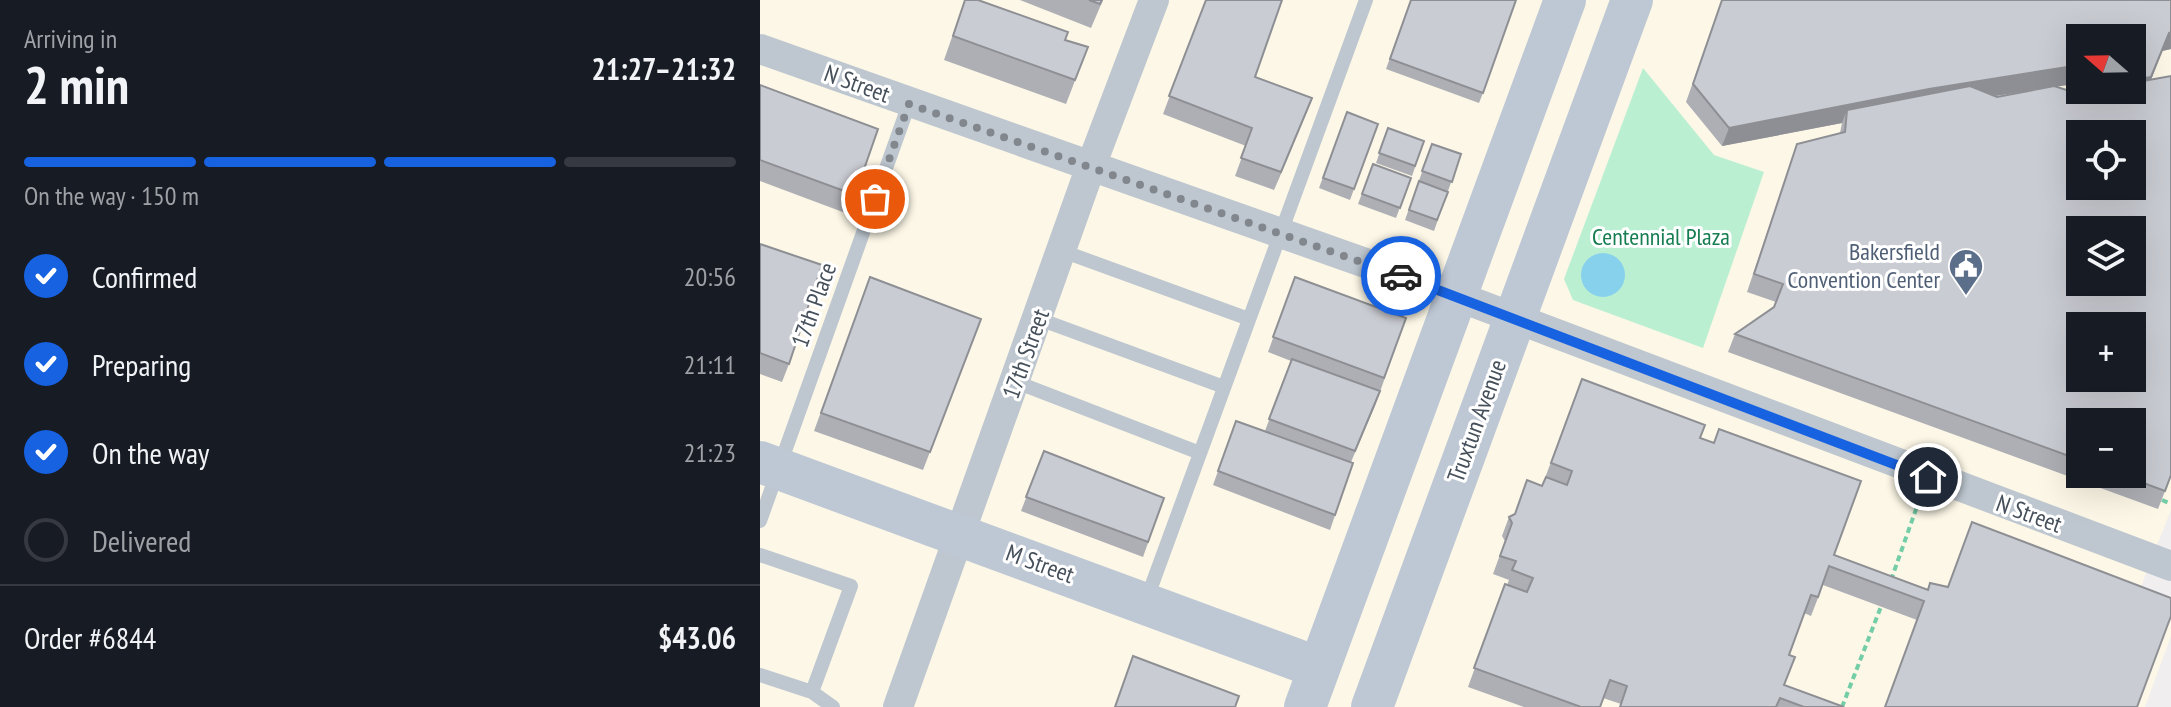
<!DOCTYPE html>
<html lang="en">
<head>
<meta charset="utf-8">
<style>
	body { margin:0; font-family:"PT Sans Narrow",sans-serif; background:#242831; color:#f1f3f6; height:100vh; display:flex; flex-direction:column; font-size:30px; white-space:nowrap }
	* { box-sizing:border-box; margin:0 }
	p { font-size:26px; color:#9ea1a6 }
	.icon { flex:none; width:44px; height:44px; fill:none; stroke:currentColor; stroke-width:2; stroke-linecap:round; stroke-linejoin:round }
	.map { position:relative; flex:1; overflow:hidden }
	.sheet { display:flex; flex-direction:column; background:#171b24; width:760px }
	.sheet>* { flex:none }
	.needle { width:52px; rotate:290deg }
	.fabs { position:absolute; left:1306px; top:24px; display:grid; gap:16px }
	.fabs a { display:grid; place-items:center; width:80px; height:80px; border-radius:0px; background:#171b24; box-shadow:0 8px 32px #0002; font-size:40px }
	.pin { position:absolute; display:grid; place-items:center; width:68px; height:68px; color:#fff; margin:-34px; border:4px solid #fff; border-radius:50%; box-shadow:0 2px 8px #0007 }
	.courier { position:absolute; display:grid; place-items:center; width:80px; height:80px; margin:-40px; border:6px solid #1762e1; border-radius:50%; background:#fff; color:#222; box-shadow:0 2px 10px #0007 }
	.headline em { font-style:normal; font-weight:600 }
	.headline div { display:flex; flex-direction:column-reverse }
	.headline { display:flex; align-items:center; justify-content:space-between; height:136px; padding:0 24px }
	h1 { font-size:52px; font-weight:600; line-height:60px }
	.bar { display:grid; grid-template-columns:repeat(4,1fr); gap:12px 8px; align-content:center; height:96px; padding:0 24px }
	.bar i { height:10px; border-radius:6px; background:#363941 }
	.bar .selected { background:#1762e1 }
	.bar p { grid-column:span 4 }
	.line { display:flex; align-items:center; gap:20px; padding:0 24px; border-top:2px solid #363941 }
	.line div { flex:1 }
	ol { padding:0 24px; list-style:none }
	li { display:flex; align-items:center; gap:24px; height:88px }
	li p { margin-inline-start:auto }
	li .icon { padding:8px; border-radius:50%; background:#1762e1; color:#fff; stroke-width:4 }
	li:last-child { color:#9ea1a6 }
	li i { width:44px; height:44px; border:4px solid #363941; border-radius:50% }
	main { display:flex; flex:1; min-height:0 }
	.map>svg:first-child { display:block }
	.commercial { fill:#fcf7e6; fill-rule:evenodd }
	.green { fill:#bbefd2 }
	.water { fill:#87d1ed }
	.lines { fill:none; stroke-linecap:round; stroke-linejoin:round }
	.path { stroke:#73cda6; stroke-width:4; stroke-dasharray:6 4; stroke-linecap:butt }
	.lane { stroke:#bec7d0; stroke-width:14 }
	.street { stroke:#bec7d0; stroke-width:30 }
	.secondary { stroke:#bec8d5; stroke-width:42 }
	.wall { fill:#aeafb5; fill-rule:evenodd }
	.shaded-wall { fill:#8d8f94 }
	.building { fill:#caccd3; stroke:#8d8f94; stroke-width:2; fill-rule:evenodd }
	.done { stroke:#82878e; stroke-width:8; stroke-dasharray:0 14.4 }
	.route { stroke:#1762e1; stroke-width:10 }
	.labels { text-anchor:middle; stroke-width:6; stroke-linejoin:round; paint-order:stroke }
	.street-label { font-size:24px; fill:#46505b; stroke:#fff }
	.park-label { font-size:24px; fill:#167d50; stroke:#fff }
	.service-label { font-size:24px; fill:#4e5e75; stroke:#fff; text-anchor:end }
</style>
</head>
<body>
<main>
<section class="sheet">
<div class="headline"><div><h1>2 min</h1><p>Arriving in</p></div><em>21:27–21:32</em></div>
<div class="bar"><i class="selected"></i><i class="selected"></i><i class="selected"></i><i></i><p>On the way · 150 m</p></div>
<ol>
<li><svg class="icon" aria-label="check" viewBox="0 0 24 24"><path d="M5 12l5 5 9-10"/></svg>Confirmed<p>20:56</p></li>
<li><svg class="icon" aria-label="check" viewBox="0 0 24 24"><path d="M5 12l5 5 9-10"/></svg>Preparing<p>21:11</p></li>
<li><svg class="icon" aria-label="check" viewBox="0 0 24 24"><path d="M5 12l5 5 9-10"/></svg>On the way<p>21:23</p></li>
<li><i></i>Delivered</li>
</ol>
<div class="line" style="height:104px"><div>Order #6844</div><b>$43.06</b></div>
</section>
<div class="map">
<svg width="1411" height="707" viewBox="0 0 1411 707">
	<rect width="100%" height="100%" fill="#f0eeee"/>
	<path class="commercial" d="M0 0H1411V510L1376 599 1411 612V636L1385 707H0ZM1320 38H1372V90H1320ZM1320 134H1372V186H1320ZM1320 230H1372V282H1320ZM1320 326H1372V378H1320ZM1320 422H1372V474H1320Z"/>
	<path class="green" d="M883 68 954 155 1004 172 943 348 813 300 804 279Z"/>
	<path class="water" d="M821 275a22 22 0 1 1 44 0a22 22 0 1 1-44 0Z"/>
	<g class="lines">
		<path class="path" d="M1402 500 1411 504
			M1131 580 1160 498
			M1082 707 1122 604"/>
		<path class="lane" d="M302 251 489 319
			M279 319 464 387
			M256 382 440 453
			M0 521 149 104
			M0 555 91 586 52 692
			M386 601 606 0
			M0 675 52 692 73 707"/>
		<path class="street" d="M0 49 662 283 1411 566
			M138 707 331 166 394 0"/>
		<path class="secondary" d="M0 462 559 668
			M545 707 805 0
			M612 707 872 0"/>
	</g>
	<path class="wall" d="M205 0 305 40 328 47 306 104 184 60Z
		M260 0H343L331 28Z
		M446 0 495 77 552 98 514 190 475 176 486 146 403 114Z
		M651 0 723 93 719 103 626 69Z
		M962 0H1411V49L1402 51 1391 80 1411 76V476L1398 509 968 352 975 334 1014 307 1016 302 987 292 1037 144 1080 133 1082 123 962 146 926 102ZM1320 38H1372V90H1330L1316 93 1295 87 1320 83ZM1273 90 1237 97 1235 96ZM1320 134H1372V186H1320ZM1320 230H1372V282H1320ZM1320 326H1372V378H1320ZM1320 422H1372V474H1320Z
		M0 85 118 129 88 214 0 181Z
		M587 112 618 124 590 200 559 188Z
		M628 128 664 141 652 176 616 163Z
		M672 144 701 154 674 231 645 220Z
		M613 164 651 178 636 218 598 204Z
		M0 244 29 364 22 382 0 374Z
		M110 277 221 319 163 470 54 431Z
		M535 277 646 318 615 406 591 462 593 463 570 530 453 485 476 421 505 431 531 361 508 352Z
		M822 379 940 438 1074 555 1168 590 1188 587 1411 598 1157 620 1063 585 1051 616 1044 613 1029 655 1024 685 1084 707H860L861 704 843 698 840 707H764L708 687 745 584 747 585 749 580 733 574 745 541 742 536 749 517 755 514 782 486Z
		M284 451 404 498 383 557 261 511Z"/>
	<path class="shaded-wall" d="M1411 32V49L1402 51 1385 95 1372 90V80L1409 33Z
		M1320 65V83L1162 107 1087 110 1082 123 962 146 969 128 1169 89Z
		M552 98 545 116 514 190 521 172Z"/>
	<path class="building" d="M205 0H218L308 32 305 40 328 47 315 80 193 36Z
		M329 0H342L340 4Z
		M446 0H522L495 77 552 98 521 172 481 158 492 128 409 96Z
		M651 0H756L723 93 630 59Z
		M962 0H1411V32L1409 33 1391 77 1372 80V38H1320V65L1169 89 969 128 933 84Z
		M1411 76V475L1405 491 1359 474H1372V422H1320V460L975 334 1014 307 1023 284 994 274 1037 144 1085 132 1087 110 1210 86 1237 97 1294 86 1316 93 1334 90H1372V83ZM1320 134H1372V186H1320ZM1320 230H1372V282H1320ZM1320 326H1372V378H1320Z
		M0 85 118 129 95 195 0 160Z
		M587 112 618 124 594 189 563 178Z
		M628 128 664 141 655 166 619 153Z
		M672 144 701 154 692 182 662 171Z
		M613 164 651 178 640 208 602 194Z
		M659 181 688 192 677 220 649 210Z
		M0 244 62 265 29 364 0 353Z
		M110 277 221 319 170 452 61 413Z
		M535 277 646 318 624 378 513 337Z
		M532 359 620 391 595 451 509 419Z
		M822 379 945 425 940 438 954 443 959 429 1101 481 1074 555 1168 590 1170 583 1188 587 1212 522 1411 598V616L1377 707H1125L1164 601 1069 566 1058 597 1051 595 1029 655 1035 657 1024 685 1084 707H1044L1020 698 1016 707H860L867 686 850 680 840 707H821L714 668 745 584 767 592 773 578 752 570 756 561 740 556 752 523 749 517 755 514 767 480 782 486 786 477 807 485 812 471 791 463Z
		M476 421 593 463 575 515 458 471Z
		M284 451 404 498 388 542 266 497Z
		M373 656 479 696 475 707H355Z"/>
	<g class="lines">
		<path class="done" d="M115 199 149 104 641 276"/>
		<path class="route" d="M641 276 1168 477"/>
	</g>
	<defs>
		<g id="civic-pin" transform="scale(1.8)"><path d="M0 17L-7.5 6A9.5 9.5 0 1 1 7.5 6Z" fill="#5c6f8a" stroke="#fff"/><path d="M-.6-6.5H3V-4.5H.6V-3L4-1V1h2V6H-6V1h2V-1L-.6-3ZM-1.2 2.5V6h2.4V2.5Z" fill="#fff"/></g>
	</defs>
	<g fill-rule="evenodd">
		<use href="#civic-pin" x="1206" y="266"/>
	</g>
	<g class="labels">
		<g class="street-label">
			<text transform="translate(97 84) rotate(20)" y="8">N Street</text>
			<text transform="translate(54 305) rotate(-70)" y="8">17th Place</text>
			<text transform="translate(266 354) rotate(-70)" y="8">17th Street</text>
			<text transform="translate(717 421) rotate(-70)" y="8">Truxtun Avenue</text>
			<text transform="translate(1269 514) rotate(20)" y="8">N Street</text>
			<text transform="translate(280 564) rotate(20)" y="8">M Street</text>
		</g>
		<g class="park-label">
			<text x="901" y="245">Centennial Plaza</text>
		</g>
		<g class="service-label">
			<text x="1180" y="260">Bakersfield<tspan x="1180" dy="28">Convention Center</tspan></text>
		</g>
	</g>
</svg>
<div class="fabs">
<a><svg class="needle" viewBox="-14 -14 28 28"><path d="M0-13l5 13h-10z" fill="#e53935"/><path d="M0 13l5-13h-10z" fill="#9ea1a6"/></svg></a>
<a><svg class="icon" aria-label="locate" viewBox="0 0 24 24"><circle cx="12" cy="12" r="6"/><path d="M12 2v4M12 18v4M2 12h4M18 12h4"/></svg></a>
<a><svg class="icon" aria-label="layers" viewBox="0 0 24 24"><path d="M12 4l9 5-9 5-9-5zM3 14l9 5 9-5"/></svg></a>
<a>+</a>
<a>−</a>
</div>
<div class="pin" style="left:115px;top:199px;background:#ea580c"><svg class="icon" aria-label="bag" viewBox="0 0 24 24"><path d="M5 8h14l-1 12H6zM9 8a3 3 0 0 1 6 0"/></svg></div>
<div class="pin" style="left:1168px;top:477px;background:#1f2937"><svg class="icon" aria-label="home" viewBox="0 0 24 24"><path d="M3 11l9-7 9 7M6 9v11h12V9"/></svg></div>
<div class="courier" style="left:641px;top:276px"><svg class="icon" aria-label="car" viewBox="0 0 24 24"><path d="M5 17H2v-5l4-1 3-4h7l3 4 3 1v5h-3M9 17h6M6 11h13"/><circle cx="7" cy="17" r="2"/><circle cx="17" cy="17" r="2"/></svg></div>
</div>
</main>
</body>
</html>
